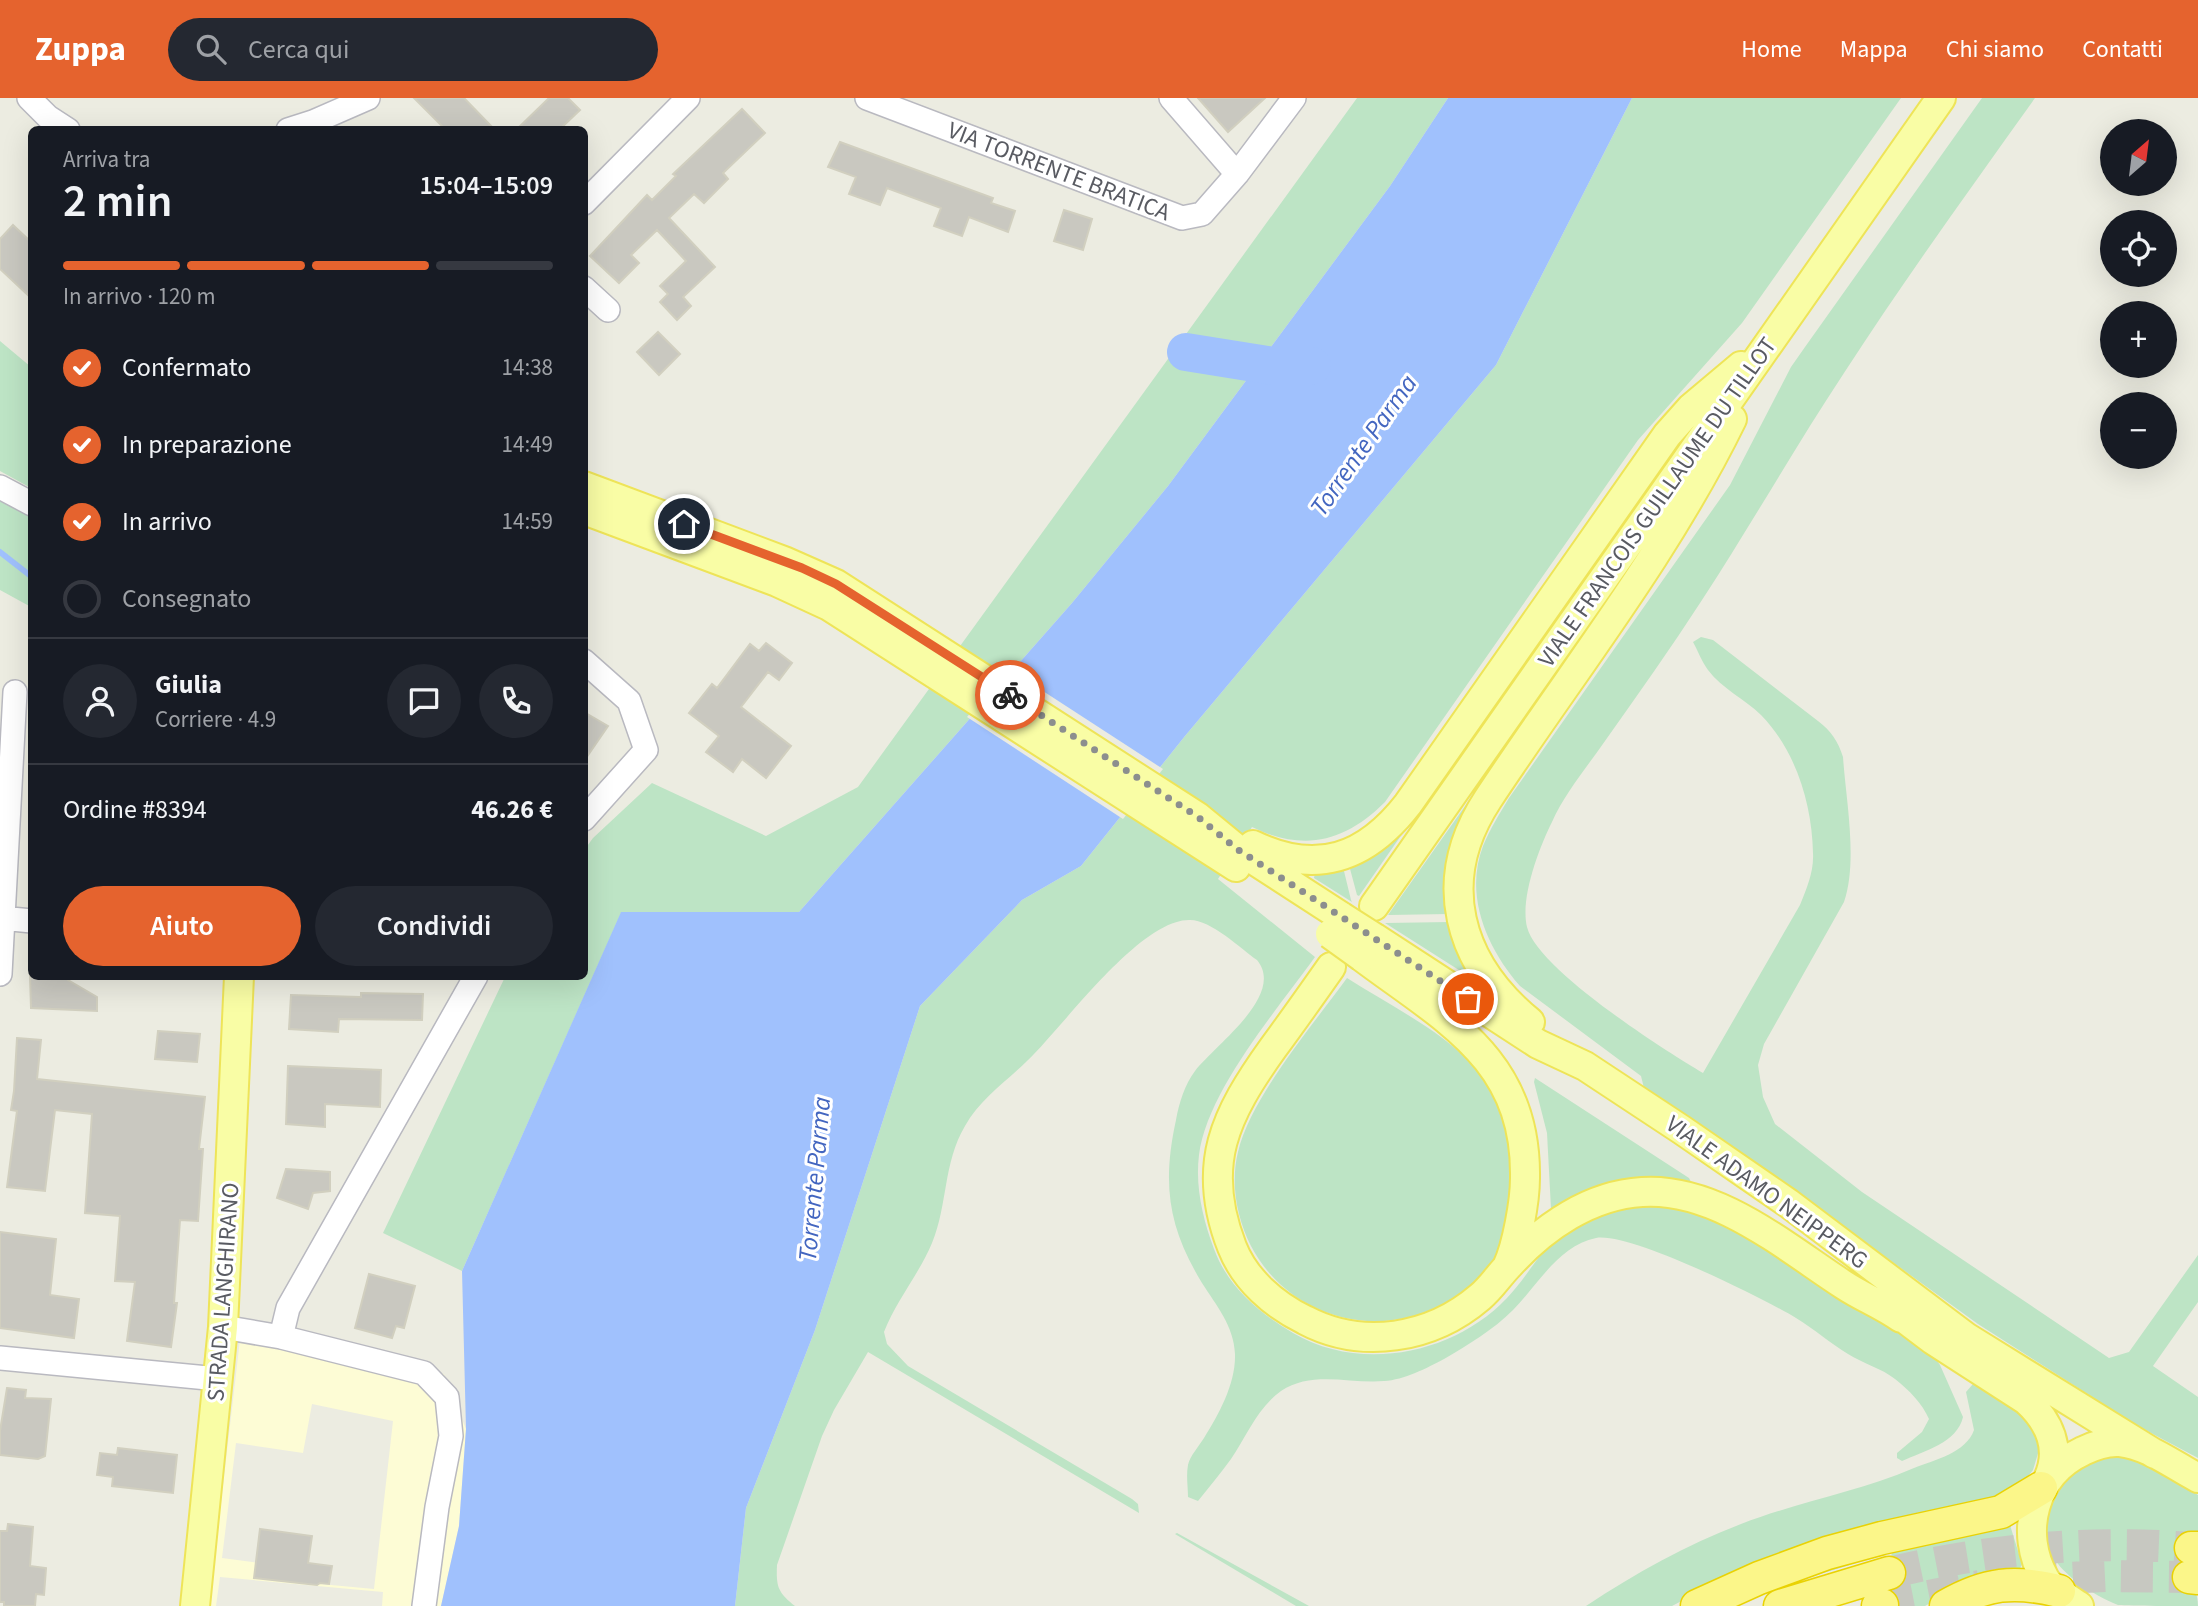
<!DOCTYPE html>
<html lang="it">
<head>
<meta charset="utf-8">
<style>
	body { margin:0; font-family:"Source Sans 3",sans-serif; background:#242831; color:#f1f3f6; height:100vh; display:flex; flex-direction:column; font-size:26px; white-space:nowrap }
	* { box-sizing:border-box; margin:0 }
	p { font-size:23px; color:#9ea1a6 }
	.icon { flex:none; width:38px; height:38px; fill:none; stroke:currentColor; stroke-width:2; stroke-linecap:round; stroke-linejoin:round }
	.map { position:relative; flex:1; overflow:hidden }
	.panel { position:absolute; left:28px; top:28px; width:560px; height:854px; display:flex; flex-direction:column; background:#171b24; border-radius:10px; box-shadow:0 7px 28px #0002 }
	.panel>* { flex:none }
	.needle { width:46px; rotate:28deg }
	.controls { position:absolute; left:2100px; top:21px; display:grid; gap:14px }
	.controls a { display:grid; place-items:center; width:77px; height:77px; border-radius:50%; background:#171b24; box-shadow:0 7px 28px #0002; font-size:35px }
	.pin { position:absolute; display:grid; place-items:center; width:60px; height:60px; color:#fff; margin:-30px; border:4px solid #fff; border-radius:50%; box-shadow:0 2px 7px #0007 }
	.courier { position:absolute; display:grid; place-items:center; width:70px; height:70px; margin:-35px; border:5px solid #e5632e; border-radius:50%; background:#fff; color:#222; box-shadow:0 2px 9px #0007 }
	.summary em { font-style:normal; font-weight:600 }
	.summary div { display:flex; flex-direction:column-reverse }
	.summary { display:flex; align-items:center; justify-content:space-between; height:119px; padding:0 35px }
	h1 { font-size:46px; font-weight:600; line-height:52px }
	.bar { display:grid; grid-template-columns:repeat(4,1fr); gap:10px 7px; align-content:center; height:84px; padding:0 35px }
	.bar i { height:9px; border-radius:5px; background:#363941 }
	.bar .on { background:#e5632e }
	.bar p { grid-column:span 4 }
	.line { display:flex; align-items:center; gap:18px; padding:0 35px; border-top:2px solid #363941 }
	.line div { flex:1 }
	.round { display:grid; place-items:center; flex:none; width:74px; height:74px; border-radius:37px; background:#242831 }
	ol { padding:0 35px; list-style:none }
	li { display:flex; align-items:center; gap:21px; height:77px }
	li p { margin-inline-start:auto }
	li .icon { padding:7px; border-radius:50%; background:#e5632e; color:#fff; stroke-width:4 }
	li:last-child { color:#9ea1a6 }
	li i { width:38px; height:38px; border:4px solid #363941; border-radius:50% }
	.primary-button { display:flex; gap:14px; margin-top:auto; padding:14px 35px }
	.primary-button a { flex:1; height:80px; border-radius:42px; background:#e5632e; color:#fff; font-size:28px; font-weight:600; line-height:80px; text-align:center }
	.primary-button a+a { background:#242831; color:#f1f3f6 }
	header { display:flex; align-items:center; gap:42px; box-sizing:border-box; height:98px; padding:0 35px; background:#e5632e; color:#fff }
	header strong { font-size:33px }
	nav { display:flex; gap:38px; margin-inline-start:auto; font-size:24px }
	.search { width:490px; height:63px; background:#242831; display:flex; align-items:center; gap:18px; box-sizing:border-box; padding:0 24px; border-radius:38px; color:#9ea1a6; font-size:26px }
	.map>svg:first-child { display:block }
	.commercial { fill:#fdfcd5; fill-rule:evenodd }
	.green { fill:#bde4c5 }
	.water { fill:#a0c1fd }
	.pier { fill:#ecece1 }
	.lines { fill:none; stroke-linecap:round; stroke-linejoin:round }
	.stream { stroke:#a0c1fd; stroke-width:6 }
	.river { stroke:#a0c1fd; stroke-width:38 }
	.building { fill:#c9c8c0; stroke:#d1cfbf; stroke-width:2 }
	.highway-tunnel { stroke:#c7c8c1; stroke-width:32; stroke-dasharray:32 16; stroke-linecap:butt }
	.minor-casing { stroke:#b9b9c0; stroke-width:26 }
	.major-casing { stroke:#eee458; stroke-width:32 }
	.highway-casing { stroke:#e9d204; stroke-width:35 }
	.minor { stroke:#fff; stroke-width:23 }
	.major { stroke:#f9fda5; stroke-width:28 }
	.highway { stroke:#fbf689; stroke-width:32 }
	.major-bridge-casing { stroke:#eee458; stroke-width:32; stroke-linecap:butt }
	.major-bridge { stroke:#f9fda5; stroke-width:28 }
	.done { stroke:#8c8e8e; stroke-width:7; stroke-dasharray:0 12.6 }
	.route { stroke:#e5632e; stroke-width:9 }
	.labels { text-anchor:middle; stroke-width:6; stroke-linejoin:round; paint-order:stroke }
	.street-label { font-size:24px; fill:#595b62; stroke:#fff }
	.water-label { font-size:26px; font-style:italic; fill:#4366c0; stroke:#fff }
</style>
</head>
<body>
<header>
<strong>Zuppa</strong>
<div class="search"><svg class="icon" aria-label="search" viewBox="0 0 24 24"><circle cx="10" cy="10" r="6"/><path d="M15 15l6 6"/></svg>Cerca qui</div>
<nav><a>Home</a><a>Mappa</a><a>Chi siamo</a><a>Contatti</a></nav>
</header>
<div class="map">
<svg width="2198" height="1508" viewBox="0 0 2198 1508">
	<rect width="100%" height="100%" fill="#ecece1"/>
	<path class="commercial" d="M241 1233 256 1235 444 1276 466 1331 459 1428 441 1508H382L383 1494 220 1479 216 1508H209ZM312 1306 393 1323 374 1491 310 1485 311 1472 222 1460 236 1345 303 1355Z"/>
	<path class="green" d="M1357 0H1448L1390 88 1168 388 1072 505 799 814 621 815 462 1173 383 1135 505 879 584 878 585 751 593 740 652 685 766 738 858 689Z
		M1632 0H1901L1742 225 1638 342 1385 704C1345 744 1304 754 1252 729L1218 781 1315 859C1277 912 1207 993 1199 1057 1195 1089 1203 1121 1214 1151 1228 1189 1259 1215 1293 1235 1361 1275 1454 1256 1507 1200 1532 1174 1549 1134 1585 1120 1593 1116 1604 1115 1613 1112 1625 1110 1637 1105 1648 1104 1658 1103 1703 1112 1712 1116 1733 1126 1754 1141 1773 1153 1828 1186 1881 1220 1933 1257L1940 1267 1963 1319C1957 1345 1924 1353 1902 1363L1897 1360V1355L1922 1334 1929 1321C1922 1305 1909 1292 1895 1281 1881 1270 1864 1266 1848 1256 1830 1245 1814 1231 1796 1220 1763 1200 1630 1134 1596 1140 1559 1147 1537 1188 1513 1212 1493 1232 1468 1247 1444 1261 1427 1270 1404 1282 1384 1283 1350 1286 1312 1272 1281 1293 1258 1309 1246 1339 1231 1361 1220 1376 1209 1389 1198 1403L1188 1399C1188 1389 1186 1377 1188 1367 1190 1358 1199 1348 1204 1340 1219 1316 1236 1285 1235 1256 1234 1228 1216 1207 1202 1185 1168 1129 1162 1086 1176 1022 1179 1005 1185 986 1195 973 1215 947 1286 897 1257 862 1240 850 1210 821 1189 822 1139 822 1063 929 1027 963 1006 984 980 1001 965 1028 943 1065 948 1106 932 1145 919 1176 896 1203 884 1234L887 1246 908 1268 1132 1401 1138 1406 1139 1415 868 1254 834 1312 822 1338 777 1467C776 1489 778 1494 795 1508H735L746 1410 815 1232 920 908 1022 802 1081 768 1185 638 1496 267Z
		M1982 0H2035C1970 91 1905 181 1844 275 1795 349 1751 427 1702 502 1671 550 1638 596 1605 643 1587 669 1565 695 1552 724 1539 750 1520 800 1527 829 1537 871 1664 952 1703 975L1800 807C1807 790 1814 773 1813 755 1812 706 1796 653 1761 617 1745 601 1722 591 1708 572 1702 564 1698 553 1693 544L1701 539 1713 542 1818 623C1831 633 1838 643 1843 659 1846 703 1858 763 1844 804L1764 946 1758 967 1763 999 1775 1026 1862 1094 2109 1260 2129 1254 2198 1157V1204L2153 1268 2198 1299V1360L2136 1327 1978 1226 1750 1061 1644 990 1641 978 1520 888C1487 850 1464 798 1483 748 1490 731 1500 715 1509 700L1730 387 1791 269 1805 249Z
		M0 243 31 269V390L0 373Z
		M0 397 31 414V509L0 492Z
		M1492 670C1476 694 1458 720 1451 749 1447 770 1450 795 1449 816L1388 817Z
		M1423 706 1359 798 1357 797 1349 767Z
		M1343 769 1351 802 1352 804 1314 780 1315 775Z
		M1450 824 1473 881 1385 825Z
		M1347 880C1389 907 1439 931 1473 967 1483 978 1510 1022 1513 1036 1518 1058 1516 1082 1511 1104 1507 1120 1506 1141 1498 1155 1486 1176 1466 1193 1445 1205 1363 1250 1262 1208 1239 1116 1234 1096 1233 1074 1238 1054 1251 999 1313 927 1347 880Z
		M1535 980 1689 1080 1691 1084 1551 1111 1547 1035 1534 984Z
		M1973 1286H1976L2025 1316 2038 1342 2039 1352 2033 1372 2016 1393 1716 1485 1672 1508H1586C1636 1475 1686 1447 1741 1426 1797 1404 1858 1394 1914 1370 1934 1362 1966 1355 1974 1332L1966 1294Z
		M2118 1358C2147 1360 2174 1382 2198 1397V1439C2163 1476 2198 1474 2198 1508 2182 1508 2130 1508 2118 1507 2093 1497 2059 1476 2049 1451 2030 1406 2075 1361 2118 1358Z
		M2010 1427 2022 1466 2019 1473 1951 1493 1925 1508H1882L1892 1454 1781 1488 1815 1471Z
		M1177 1435 1309 1508H1296L1175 1436Z"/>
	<path class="water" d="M1448 0H1632L1496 267 1185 638 1081 768 1022 802 920 908 815 1232 746 1410 735 1508H441L459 1428 466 1331 462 1173 621 814H799L1072 505 1168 388 1390 88Z"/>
	<path class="pier" d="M1009 571 1163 671 1123 721 967 619Z"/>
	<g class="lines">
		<path class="stream" d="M0 454 32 479"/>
		<path class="river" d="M1186 254 1273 268H1312"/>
	</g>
	<path class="building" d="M414 0H464L495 32H446Z
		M549 0H568L580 12 559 32H516Z
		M1198 0H1265L1228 34Z
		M742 11 765 35 723 75 728 81 704 105 694 96 669 120 715 169 683 199 691 208 677 222 660 204 668 196 660 188 686 163 657 132 631 157 639 165 619 185 590 158 647 97 652 102 676 78 673 76Z
		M840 44 993 100 991 105 1015 113 1008 134 969 119 962 138 934 128 941 110 887 90 880 107 849 96 856 79 828 69Z
		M1064 112 1092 121 1083 152 1054 143Z
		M13 127 32 145V201L0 171V141Z
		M658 234 680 256 659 277 637 254Z
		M766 545 792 565 779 582 768 574 741 609 791 648 766 680 742 661 733 674 706 654 719 638 689 615 712 586 717 590 750 546 759 553Z
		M584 614 608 628 584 663Z
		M30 878H61L97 899V913L31 910Z
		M361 895 423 896 422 922 339 921 338 934 289 931 291 897 361 899Z
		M158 933 200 936 197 964 155 961Z
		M17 940 41 942 37 981 205 999 199 1051H203L198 1123 180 1122 174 1205H177L171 1249 127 1243 135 1184 115 1183 120 1118 85 1115 92 1016 55 1012 45 1093 7 1089 17 1013 11 1012 14 993Z
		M288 968 381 972 380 1009 325 1006V1029L286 1026Z
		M286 1071 330 1074V1093L313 1095 308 1111 277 1100Z
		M0 1134 56 1141 50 1197 79 1201 74 1240 0 1230Z
		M369 1176 415 1188 404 1230 396 1228 392 1240 355 1230Z
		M7 1290 26 1292 25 1300 51 1301 45 1358 38 1361 0 1357V1333Z
		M118 1350 177 1357 173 1395 112 1388 113 1379 97 1377 100 1355 117 1357Z
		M8 1426 33 1429 30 1468 46 1470 44 1497 36 1496 35 1508H4V1504H0V1433H7Z
		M260 1431 312 1438 308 1465 332 1468 329 1486 320 1485 317 1487 254 1480Z"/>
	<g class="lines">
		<path class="highway-tunnel" d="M1889 1475C1988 1451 2090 1442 2191 1450
			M2025 1482 2106 1478 2189 1479
			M1882 1507 1980 1488"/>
		<g class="minor-casing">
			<path id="minor" d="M29 0 48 19 68 32
				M867 0 1182 120 1202 116 1237 76 1294 0
				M1171 0 1237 76
				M288 32 313 24 368 0
				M584 105 688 0
				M584 190 608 212
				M0 389 32 406
				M584 563 629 603 646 652 584 721
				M0 820 32 823
				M0 876 15 594
				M223 1229 281 1239 424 1275 447 1299 451 1338 437 1409 424 1508
				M281 1239 288 1210 476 878
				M0 1260 218 1281"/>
		</g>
		<g class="major-casing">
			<path id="major" d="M584 388 784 463 836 486 1198 719 1237 751 1342 819
				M584 412 777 484 829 508 1236 769
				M1253 747C1317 778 1366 760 1408 706L1667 337 1691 310 1741 268
				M1374 808 1941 0
				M1375 840 1538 946 1585 968 1682 1032 1788 1105 1966 1239 2155 1356
				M1362 859C1446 922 1527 961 1525 1080 1525 1103 1517 1148 1507 1169
				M1331 869C1312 896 1293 923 1273 950 1225 1017 1200 1067 1232 1149 1245 1182 1274 1207 1305 1222 1362 1252 1431 1241 1480 1199 1492 1189 1499 1177 1510 1166 1544 1129 1590 1097 1642 1094 1716 1089 1784 1148 1844 1187 1862 1199 1883 1207 1901 1220
				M1530 924C1458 865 1434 783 1488 701 1571 575 1665 458 1732 321
				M1888 1208 1933 1242 2026 1302C2049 1323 2062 1351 2048 1381
				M195 1508 223 1229 239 878
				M2079 1508C2069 1501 2051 1491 2045 1481 2018 1434 2034 1376 2083 1353 2095 1347 2106 1343 2120 1344 2148 1347 2173 1367 2198 1380"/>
		</g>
		<g class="highway-casing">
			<path id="highway" d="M2191 1450H2198
				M2189 1479 2198 1480
				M1697 1508 1759 1480 1827 1455 1882 1440 2001 1414 2041 1390
				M1780 1508 1889 1475
				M1878 1508 1882 1507
				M1946 1508C1986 1485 2014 1482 2059 1493"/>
		</g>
		<use href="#minor" class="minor"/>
		<use href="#major" class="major"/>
		<use href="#highway" class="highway"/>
		<g class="major-bridge-casing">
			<path id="major-bridge" d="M1342 819 1375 840
				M1330 836 1362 859"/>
		</g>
		<use href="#major-bridge" class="major-bridge"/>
	</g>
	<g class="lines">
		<path class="done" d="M1010 597 1198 719 1237 751 1468 901"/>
		<path class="route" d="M684 426 802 470 836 486 1010 597"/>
	</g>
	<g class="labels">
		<g class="street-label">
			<text transform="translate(1059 73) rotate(21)" y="8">VIA TORRENTE BRATICA</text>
			<text transform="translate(1657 404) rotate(-55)" y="8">VIALE FRANCOIS GUILLAUME DU TILLOT</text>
			<text transform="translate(1767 1094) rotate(36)" y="8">VIALE ADAMO NEIPPERG</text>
			<text transform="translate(223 1194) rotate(-86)" y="8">STRADA LANGHIRANO</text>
		</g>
		<g class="water-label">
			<text transform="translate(1363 347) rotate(-55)" y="9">Torrente Parma</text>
			<text transform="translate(814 1081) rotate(-85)" y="9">Torrente Parma</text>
		</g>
	</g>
</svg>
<div class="controls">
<a><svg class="needle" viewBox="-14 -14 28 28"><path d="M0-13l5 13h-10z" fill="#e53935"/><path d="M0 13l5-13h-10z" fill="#9ea1a6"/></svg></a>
<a><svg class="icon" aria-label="locate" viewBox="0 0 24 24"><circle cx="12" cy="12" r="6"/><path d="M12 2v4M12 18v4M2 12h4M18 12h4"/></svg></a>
<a>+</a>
<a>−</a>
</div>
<div class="pin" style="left:1468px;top:901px;background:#ea580c"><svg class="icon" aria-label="bag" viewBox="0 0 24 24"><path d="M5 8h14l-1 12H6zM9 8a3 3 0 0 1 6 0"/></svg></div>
<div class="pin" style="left:684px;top:426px;background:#1f2937"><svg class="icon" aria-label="home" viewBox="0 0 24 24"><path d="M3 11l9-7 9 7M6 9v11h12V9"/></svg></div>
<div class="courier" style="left:1010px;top:597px"><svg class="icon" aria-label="bike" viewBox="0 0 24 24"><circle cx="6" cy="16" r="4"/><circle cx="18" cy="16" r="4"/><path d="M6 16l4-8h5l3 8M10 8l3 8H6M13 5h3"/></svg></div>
<section class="panel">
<div class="summary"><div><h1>2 min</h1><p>Arriva tra</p></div><em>15:04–15:09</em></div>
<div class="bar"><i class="on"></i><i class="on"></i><i class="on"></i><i></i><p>In arrivo · 120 m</p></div>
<ol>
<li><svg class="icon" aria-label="check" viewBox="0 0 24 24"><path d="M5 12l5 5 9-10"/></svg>Confermato<p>14:38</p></li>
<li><svg class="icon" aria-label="check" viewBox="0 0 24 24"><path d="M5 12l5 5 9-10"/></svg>In preparazione<p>14:49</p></li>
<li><svg class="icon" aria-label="check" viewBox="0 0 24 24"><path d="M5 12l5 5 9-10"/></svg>In arrivo<p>14:59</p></li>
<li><i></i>Consegnato</li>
</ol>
<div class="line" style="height:126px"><a class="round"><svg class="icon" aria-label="person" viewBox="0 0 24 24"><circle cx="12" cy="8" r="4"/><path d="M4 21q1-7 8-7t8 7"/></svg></a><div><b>Giulia</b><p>Corriere · 4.9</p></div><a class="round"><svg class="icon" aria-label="chat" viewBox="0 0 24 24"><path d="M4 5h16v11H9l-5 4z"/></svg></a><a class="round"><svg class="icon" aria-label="phone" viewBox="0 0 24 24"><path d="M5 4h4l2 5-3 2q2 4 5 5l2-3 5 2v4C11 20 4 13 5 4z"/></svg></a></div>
<div class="line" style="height:91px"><div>Ordine #8394</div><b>46.26 €</b></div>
<div class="primary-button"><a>Aiuto</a><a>Condividi</a></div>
</section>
</div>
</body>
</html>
